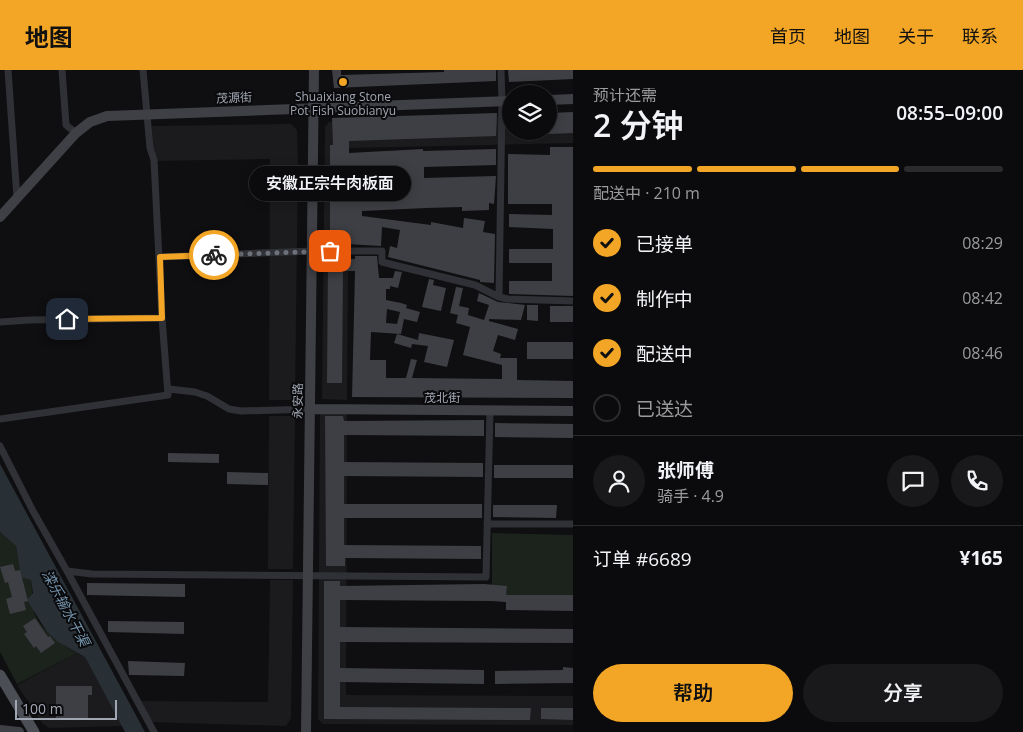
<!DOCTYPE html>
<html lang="zh">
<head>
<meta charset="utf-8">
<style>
	body { margin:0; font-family:"Open Sans","Noto Sans SC",sans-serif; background:#19191b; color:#f1f3f6; height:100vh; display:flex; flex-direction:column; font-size:19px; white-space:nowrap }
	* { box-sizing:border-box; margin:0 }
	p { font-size:16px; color:#9a9b9d }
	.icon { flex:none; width:28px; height:28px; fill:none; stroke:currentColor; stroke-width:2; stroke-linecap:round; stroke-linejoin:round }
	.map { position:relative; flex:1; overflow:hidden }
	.side { display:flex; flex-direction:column; background:#0b0b0d; width:450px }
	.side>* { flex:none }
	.controls { position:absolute; left:502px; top:15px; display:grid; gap:10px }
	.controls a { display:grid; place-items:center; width:55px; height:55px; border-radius:50%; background:#0b0b0d; box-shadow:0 2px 12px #0003,0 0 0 1px #2b2b2e; font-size:25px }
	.scale { position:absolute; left:15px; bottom:12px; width:102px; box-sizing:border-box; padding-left:5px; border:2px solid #a0a6b2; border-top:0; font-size:14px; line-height:18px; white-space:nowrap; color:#a0a6b2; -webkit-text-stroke:4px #0a0a0c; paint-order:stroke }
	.pin { position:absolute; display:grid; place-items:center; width:42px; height:42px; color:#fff; margin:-21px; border-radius:10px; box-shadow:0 2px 8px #0006 }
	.courier { position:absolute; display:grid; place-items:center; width:50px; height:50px; margin:-25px; border:4px solid #f3a525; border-radius:50%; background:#fff; color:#222; box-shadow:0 1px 6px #0007 }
	.bubble { position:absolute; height:35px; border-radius:18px; background:#0b0b0d; box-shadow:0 2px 12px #0003,0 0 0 1px #2b2b2e; font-size:16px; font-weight:600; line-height:35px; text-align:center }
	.headline em { font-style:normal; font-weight:600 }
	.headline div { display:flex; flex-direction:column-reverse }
	.headline { display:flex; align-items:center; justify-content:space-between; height:85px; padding:0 20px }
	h1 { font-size:32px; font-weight:600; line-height:38px }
	.bar { display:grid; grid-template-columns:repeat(4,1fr); gap:8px 5px; align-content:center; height:60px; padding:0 20px }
	.bar i { height:6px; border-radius:4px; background:#2b2b2e }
	.bar .on { background:#f3a525 }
	.bar p { grid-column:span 4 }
	.line { display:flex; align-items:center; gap:12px; padding:0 20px; border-top:1px solid #2b2b2e }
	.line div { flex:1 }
	.round { display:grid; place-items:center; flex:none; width:52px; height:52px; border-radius:26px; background:#19191b }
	ol { padding:0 20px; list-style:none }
	li { display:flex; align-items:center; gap:15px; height:55px }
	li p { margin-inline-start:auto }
	li .icon { padding:5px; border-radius:50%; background:#f3a525; color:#111; stroke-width:4 }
	li:last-child { color:#9a9b9d }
	li i { width:28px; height:28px; border:2px solid #2b2b2e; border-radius:50% }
	.action { display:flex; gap:10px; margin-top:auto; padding:10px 20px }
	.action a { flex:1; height:58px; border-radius:30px; background:#f3a525; color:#111; font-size:20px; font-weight:600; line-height:58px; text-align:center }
	.action a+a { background:#19191b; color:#f1f3f6 }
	header { display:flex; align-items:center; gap:30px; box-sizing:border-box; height:70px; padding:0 25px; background:#f3a525; color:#111 }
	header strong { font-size:24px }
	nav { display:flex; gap:28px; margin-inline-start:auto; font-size:18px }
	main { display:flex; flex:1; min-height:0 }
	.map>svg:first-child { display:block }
	.built { fill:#1b1b1e }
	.green { fill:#1c231c }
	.water { fill:#283036 }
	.building { fill:#3e3f44; fill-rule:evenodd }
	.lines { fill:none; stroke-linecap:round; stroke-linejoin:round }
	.street { stroke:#303136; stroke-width:7 }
	.secondary { stroke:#3e4046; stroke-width:10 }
	.primary { stroke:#4c4e55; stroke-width:11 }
	.done { stroke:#6d717a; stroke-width:5; stroke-dasharray:0 9 }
	.route { stroke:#f3a525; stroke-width:6 }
	.poi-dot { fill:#f3a525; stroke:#0a0a0c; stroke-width:2 }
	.labels { text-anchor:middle; stroke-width:4; stroke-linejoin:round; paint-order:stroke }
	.poi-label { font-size:12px; fill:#a0a6b2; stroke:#0a0a0c }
	.street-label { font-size:12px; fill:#a0a6b2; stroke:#0a0a0c }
	.water-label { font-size:14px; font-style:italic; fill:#7696ae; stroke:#0a0a0c }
</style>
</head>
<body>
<header>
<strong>地图</strong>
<nav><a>首页</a><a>地图</a><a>关于</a><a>联系</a></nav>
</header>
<main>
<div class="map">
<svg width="573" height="662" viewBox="0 0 573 662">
	<rect width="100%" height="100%" fill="#0f0f11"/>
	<path class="built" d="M573 44V73L349 78 347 330 322 329 325 57 329 52 511 46V61H549V45Z
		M291 54 297 60 298 88 295 330H269L270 89 153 91 152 56Z
		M320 342H347L346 625 573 626V655L323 654 318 649Z
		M269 346H295L293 499H268Z
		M270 510H293L291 648 286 656 147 652 141 631 268 632Z
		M77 583 85 587 122 656 49 658 43 654 17 615Z"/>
	<path class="green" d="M0 462 16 476 21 506 31 510C33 519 31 535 34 542 42 562 59 573 77 583L17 614 0 582Z
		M492 463 573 465V537L492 527Z"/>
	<path class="water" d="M0 394 145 662H125L85 587 58 572 47 562 27 530 33 523 31 510 21 507 16 476 0 462Z"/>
	<path class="building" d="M332 0H341V5L444 2V0H496V11L334 18Z
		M508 0H573V9L509 12Z
		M573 42V63L549 64V43Z
		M497 43 496 66 349 71V83L423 79V81L496 79V95L424 97V108L496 106 494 134 489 133V140L462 141V137L426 138 362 141V146L431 155V152L463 158 464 148 485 151 483 162 495 164 494 213 480 212V210L388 187 390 176 397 178 400 160 382 157 381 176 330 173V75H333L332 48Z
		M550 77H573V226L509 224V211H552V193H509V179H553V159L509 157V144L552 145V134H508V84L550 85Z
		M355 186H377L379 208H393L395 201 402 202 398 218 390 216V219H386V230L401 233 407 235 406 238 420 242 417 252 404 249 401 264 371 262 370 290H386V308H406L411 289 417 290 412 308 502 309V295L463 285 470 257 456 253 458 245 450 243 456 217 463 218 459 236 469 238 468 245 484 250 489 235 477 231 479 223 498 232 525 235 521 250 489 249V251L518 259 515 270 498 265 493 281 501 284 500 288H517V310L573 311V328L352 327 355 201H343L342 313H327L328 189H355ZM387 239 400 242 397 254 386 253Z
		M429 209 434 210 433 215 446 218 441 241 422 237Z
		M527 235H538V251L527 250Z
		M550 236H573V252H550Z
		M419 263 454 270 447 297 424 292 428 276 412 274 411 278 394 273 397 264 418 270Z
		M527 272H573V289H527Z
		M325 346H343L344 351 484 350V366L344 365V392L483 393V407L344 406V434H482V448H344V475L481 476V489L345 488V496H326Z
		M495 353 573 354V368L495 367Z
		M168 383 219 384V393L168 392Z
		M494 395H573V408H494Z
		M227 402 268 403V415L227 414Z
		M493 435H557L556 448 493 447Z
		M13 494 15 501 20 500 28 531 24 532 26 540 10 544 6 529 12 527 8 512 5 513 0 497Z
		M324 511H340V516L484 514 507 516 506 525H573V541L506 540V532L491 531 340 530V557L573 559V573L340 572V598L484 600V614L340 612V637L531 638 530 650 324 649Z
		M87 513 185 514V527L87 525Z
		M35 548 48 567 50 566 55 573 41 583 36 576 34 578 24 564 27 562 23 556Z
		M108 551 184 552V564L108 562Z
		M128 591 185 593 184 606 129 605Z
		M563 597 573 598V613L495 614V601L563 600Z
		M56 616H92V625H88V648H56Z
		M541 638H573V650L541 649Z"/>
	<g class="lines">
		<path class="street" d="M8 0 17 128
			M62 0 66 55 76 63
			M160 187 313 181H382V192L475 215 499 227 508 229 573 231
			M499 227 502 32 501 0
			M0 252 29 250 162 248
			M169 319 195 322 207 326 229 339 241 341 311 339
			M0 349 168 325 162 248 154 90 150 78 143 0
			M0 376 33 441 67 501 154 662
			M487 454H573
			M67 501 92 504 486 507 490 341"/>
		<path class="secondary" d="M549 30 573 29
			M0 147 76 63 90 52 107 46 511 31
			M311 339 573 341
			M0 660 19 662
			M306 662 314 0"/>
		<path class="primary" d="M0 605 34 662"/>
	</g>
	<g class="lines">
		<path class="done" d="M214 185 330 181"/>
		<path class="route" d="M67 249 162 248 160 187 214 185"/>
	</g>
	<circle class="poi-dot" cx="343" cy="12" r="5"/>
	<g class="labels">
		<g class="poi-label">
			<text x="343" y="31">Shuaixiang Stone<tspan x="343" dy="14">Pot Fish Suobianyu</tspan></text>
		</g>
		<g class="street-label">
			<text transform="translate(234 28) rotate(-2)" y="4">茂源街</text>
			<text x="442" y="332">茂北街</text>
			<text transform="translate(298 331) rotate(-89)" y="4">永安路</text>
		</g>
		<g class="water-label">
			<text transform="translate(66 538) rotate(62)" y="5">滦乐输水干渠</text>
		</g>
	</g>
</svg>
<div class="controls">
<a><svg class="icon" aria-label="layers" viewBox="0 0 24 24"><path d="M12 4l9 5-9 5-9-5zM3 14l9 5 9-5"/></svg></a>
</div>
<div class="scale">100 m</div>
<div class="pin" style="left:330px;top:181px;background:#ea580c"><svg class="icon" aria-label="bag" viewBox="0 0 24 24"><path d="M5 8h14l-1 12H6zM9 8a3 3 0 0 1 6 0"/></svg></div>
<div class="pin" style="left:67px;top:249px;background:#1f2937"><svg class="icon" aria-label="home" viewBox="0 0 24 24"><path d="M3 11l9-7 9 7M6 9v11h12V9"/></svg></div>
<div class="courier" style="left:214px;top:185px"><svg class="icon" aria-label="bike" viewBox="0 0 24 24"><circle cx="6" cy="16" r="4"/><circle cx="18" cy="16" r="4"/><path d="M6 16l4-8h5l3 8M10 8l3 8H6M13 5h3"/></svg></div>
<div class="bubble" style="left:249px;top:96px;width:162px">安徽正宗牛肉板面</div>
</div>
<section class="side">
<div class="headline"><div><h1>2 分钟</h1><p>预计还需</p></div><em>08:55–09:00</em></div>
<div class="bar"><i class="on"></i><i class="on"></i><i class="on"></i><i></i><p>配送中 · 210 m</p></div>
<ol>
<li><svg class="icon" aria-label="check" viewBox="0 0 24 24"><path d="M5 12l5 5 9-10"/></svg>已接单<p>08:29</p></li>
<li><svg class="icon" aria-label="check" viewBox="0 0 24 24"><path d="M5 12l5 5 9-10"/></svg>制作中<p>08:42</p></li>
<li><svg class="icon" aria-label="check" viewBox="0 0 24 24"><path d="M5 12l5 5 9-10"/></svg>配送中<p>08:46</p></li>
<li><i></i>已送达</li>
</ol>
<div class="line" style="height:90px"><a class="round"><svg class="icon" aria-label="person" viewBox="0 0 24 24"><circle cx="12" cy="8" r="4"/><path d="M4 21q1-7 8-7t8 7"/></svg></a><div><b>张师傅</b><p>骑手 · 4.9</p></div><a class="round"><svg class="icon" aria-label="chat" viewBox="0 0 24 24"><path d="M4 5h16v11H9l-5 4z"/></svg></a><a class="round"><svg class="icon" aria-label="phone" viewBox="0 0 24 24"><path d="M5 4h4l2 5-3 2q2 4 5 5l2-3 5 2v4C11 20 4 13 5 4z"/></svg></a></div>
<div class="line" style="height:65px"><div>订单 #6689</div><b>¥165</b></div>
<div class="action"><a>帮助</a><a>分享</a></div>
</section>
</main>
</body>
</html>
